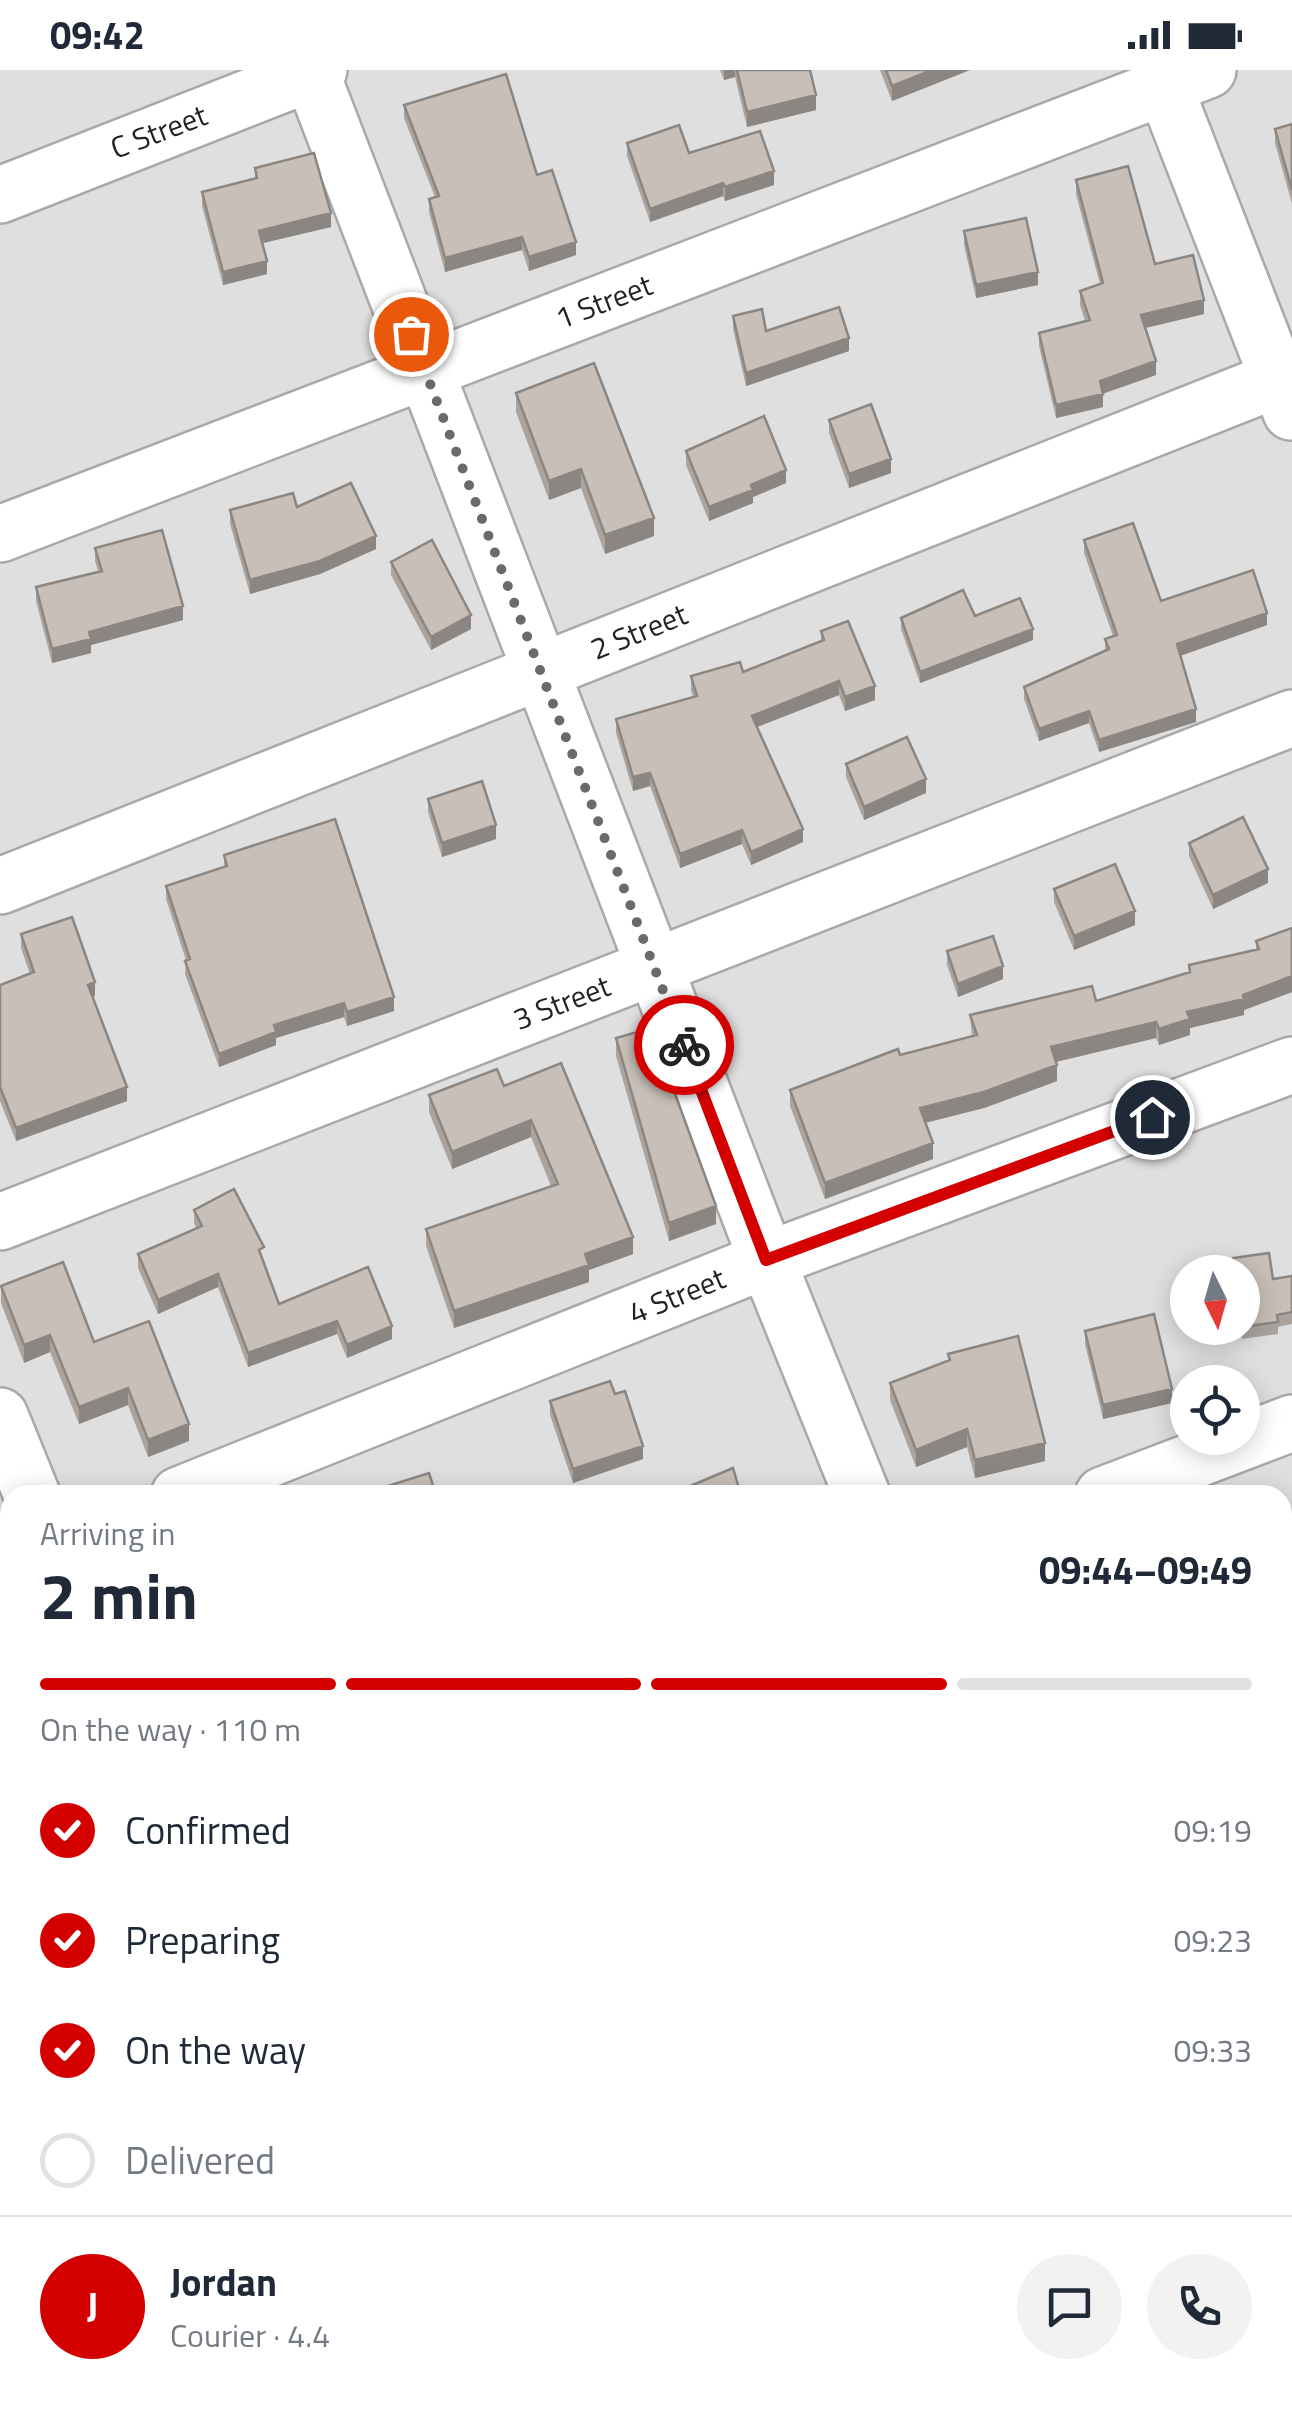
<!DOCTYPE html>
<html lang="en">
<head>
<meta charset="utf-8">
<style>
	body { margin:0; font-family:"Titillium Web",sans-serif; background:#f2f2f3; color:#1f2937; height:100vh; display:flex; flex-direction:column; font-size:38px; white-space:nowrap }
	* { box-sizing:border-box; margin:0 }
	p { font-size:32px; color:#747a83 }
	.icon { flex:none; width:55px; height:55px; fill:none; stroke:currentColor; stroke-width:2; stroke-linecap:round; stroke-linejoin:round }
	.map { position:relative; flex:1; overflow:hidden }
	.details { position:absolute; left:0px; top:1415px; width:1292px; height:930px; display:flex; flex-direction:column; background:#fff; border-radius:30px 30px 0 0; box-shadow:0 5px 25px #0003 }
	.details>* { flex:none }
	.needle { width:65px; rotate:175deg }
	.tools { position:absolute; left:1170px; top:1185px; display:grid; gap:20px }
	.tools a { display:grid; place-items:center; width:90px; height:90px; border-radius:50%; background:#fff; box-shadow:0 5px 25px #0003; font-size:50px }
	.pin { position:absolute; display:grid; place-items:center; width:85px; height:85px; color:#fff; margin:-42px; border:5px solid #fff; border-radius:50%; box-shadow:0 2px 10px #0007 }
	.courier { position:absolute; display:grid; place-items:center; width:100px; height:100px; margin:-50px; border:8px solid #d40000; border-radius:50%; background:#fff; color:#222; box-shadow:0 2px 12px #0007 }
	.overview em { font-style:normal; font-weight:700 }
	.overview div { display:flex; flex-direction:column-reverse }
	.overview { display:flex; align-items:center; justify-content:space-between; height:170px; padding:0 40px }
	h1 { font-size:65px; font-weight:700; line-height:75px }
	.bar { display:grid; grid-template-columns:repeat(4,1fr); gap:15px 10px; align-content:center; height:120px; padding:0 40px }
	.bar i { height:12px; border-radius:8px; background:#e0e1e3 }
	.bar .on { background:#d40000 }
	.bar p { grid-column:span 4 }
	.line { display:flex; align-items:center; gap:25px; padding:0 40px; border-top:2px solid #e0e1e3 }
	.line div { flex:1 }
	.round { display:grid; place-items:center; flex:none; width:105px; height:105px; border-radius:52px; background:#f2f2f3 }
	ol { padding:0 40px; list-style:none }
	li { display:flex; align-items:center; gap:30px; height:110px }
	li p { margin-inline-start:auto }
	li .icon { padding:10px; border-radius:50%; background:#d40000; color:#fff; stroke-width:4 }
	li:last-child { color:#747a83 }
	li i { width:55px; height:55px; border:5px solid #e0e1e3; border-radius:50% }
	.status { display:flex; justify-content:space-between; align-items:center; height:70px; padding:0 50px; background:#fff; direction:ltr }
	.status svg { height:28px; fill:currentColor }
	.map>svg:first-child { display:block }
	.residential { fill:#e0dfdf; fill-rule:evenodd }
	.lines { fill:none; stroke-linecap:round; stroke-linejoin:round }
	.minor-casing { stroke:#a9a9a9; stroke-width:60 }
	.minor { stroke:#fff; stroke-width:55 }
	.wall { fill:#aba49e }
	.shaded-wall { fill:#8b8681 }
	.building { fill:#c7bfb8; stroke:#8b8681; stroke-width:2.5 }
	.done { stroke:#6b6a68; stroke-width:10; stroke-dasharray:0 18 }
	.route { stroke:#d40000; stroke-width:12 }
	.labels { text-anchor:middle; stroke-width:10; stroke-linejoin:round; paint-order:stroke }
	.street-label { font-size:30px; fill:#222; stroke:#fff }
</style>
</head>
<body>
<div class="status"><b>09:42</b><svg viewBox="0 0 49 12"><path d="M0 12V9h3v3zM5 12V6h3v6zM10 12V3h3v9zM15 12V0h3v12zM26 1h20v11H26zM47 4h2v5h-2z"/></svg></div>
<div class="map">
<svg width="1292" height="2345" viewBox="0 0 1292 2345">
	<rect width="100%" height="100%" fill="#f2efe9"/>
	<path class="residential" d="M0 0H1292V2345H0ZM1188 1202H1242V1258H1188ZM1188 1312H1242V1368H1188ZM10 1425H1282V2335H10Z"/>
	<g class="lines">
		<g class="minor-casing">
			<path id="minor" d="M310 0 767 1190 862 1425
				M1158 0 1291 342
				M0 125 319 0
				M0 464 1208 0
				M0 816 1278 309
				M0 1152 1292 648
				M0 1346 32 1425
				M179 1425 767 1190 1292 995
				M1103 1425 1292 1353
				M0 1496 10 1492
				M1282 1668 1292 1665
				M0 1843 10 1839
				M1282 2016 1292 2013
				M0 2165 10 2161
				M1206 2335 1210 2345
				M401 2345 428 2335"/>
		</g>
		<use href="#minor" class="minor"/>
	</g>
	<path class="wall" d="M720 0H810L816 40 747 57 735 7 724 10Z
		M880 0H970L892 31Z
		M404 35 537 105 576 185 529 201 522 180 445 202 429 142V129L435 127 404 48Z
		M1292 54V134L1275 73V59Z
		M627 73 689 83 774 115 725 131 723 126 650 152 627 86Z
		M255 98 331 157 262 173 267 204 223 215 202 136V122L255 108Z
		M1076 110 1204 244 1145 258 1156 305 1103 324V337L1056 348 1039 276V263L1085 251 1080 235V221L1100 214 1076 124Z
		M964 161 1038 215 976 228 964 175Z
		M733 246 766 261 849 281 746 316 733 259Z
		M516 323 654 466 605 484 581 418 549 430 516 342Z
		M829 350 891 403 849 418 829 363Z
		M686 381 786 413 753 427V433L709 451 686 395Z
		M297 437 376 479 320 504 250 524 230 454V440Z
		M1084 470 1161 531 1267 555 1180 586 1196 652 1099 682 1089 653 1039 671 1024 629V617L1105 581V569L1113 566 1084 483Z
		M95 478 183 550 91 575V583L52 593 36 531V517L98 501 95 491Z
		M391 492 471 559 431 580 391 505Z
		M975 546 1033 570 920 613 901 559V548Z
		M821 561 875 630 845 641 839 625 757 657 803 772 751 795 742 774 680 798 650 716 633 721 616 663V649L693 627 691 620V606L743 602 821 571Z
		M846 694 926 723 864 750 846 707Z
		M428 729 496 769 442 787 428 742Z
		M1189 773 1268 813 1213 839 1189 786Z
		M224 785 394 941 347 956 344 947 276 968V975L219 997 185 904 186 890 166 829V816L224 797Z
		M1054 819 1135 855 1074 880 1054 832Z
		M1292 858V922L1244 940V945L1190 958V965L1159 975 1156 968 1056 992 1057 1011 984 1038 925 1053 933 1089 825 1129 790 1036V1020L900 985 972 966 970 945 1096 931 1189 902V895L1256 879V871Z
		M21 864 95 926 93 927 127 1031 16 1071 0 1031V915L30 904 21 878Z
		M947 881 1003 909 958 927 947 895Z
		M616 968 716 1154 669 1171 616 986Z
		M561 993 633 1184 589 1200V1212L454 1258 426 1176V1159L551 1116 531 1067 452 1099 429 1042V1025L504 1016Z
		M194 1140 264 1191 279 1234 392 1269 347 1288 337 1264 248 1297 218 1217 158 1244 138 1198V1184L197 1159 194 1153Z
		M1233 1188 1273 1209 1292 1206V1254L1278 1257V1264L1242 1269 1240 1258H1242V1202H1233Z
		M1 1216 94 1272 189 1371 148 1387 128 1335 79 1354 50 1282 24 1293 1 1233Z
		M1085 1261 1172 1333 1103 1349 1085 1274Z
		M948 1284 1045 1391 975 1408 967 1377 916 1397 890 1330V1313L948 1290Z
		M615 1324 643 1389 573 1413 550 1345V1331Z
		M1292 2132V2174L1285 2154V2135Z
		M43 2335H107L110 2345H44Z
		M184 2335H248V2343L242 2345H187Z"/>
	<path class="shaded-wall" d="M724 0H735V7L724 10Z
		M932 0H970L892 31V16Z
		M816 25V40L747 57V42Z
		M774 101V115L725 131V117Z
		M723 113V126L650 152V139Z
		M331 143V157L259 174V161Z
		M522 167V180L445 202V188Z
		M576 172V185L529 201V187Z
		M267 191V204L223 215V202Z
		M1038 202V215L976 228V215Z
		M1204 230V244L1141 259V245Z
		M849 268V281L746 316V303Z
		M1156 291V305L1101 324H1103V337L1056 348V335L1100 311Z
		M891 389V403L849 418V404Z
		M581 399V418L549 430V411Z
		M786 400V413L753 427V433L709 451V437L751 415Z
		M654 448V466L605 484V465Z
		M376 466V479L320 504 250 524V510Z
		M183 536V550L91 575V583L52 593V579L89 562Z
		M1267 543V555L1177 587V574Z
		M471 545V559L431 580V567Z
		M1033 559V570L920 613V602Z
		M839 611V625L752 659V646Z
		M875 616V630L845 641V627Z
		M1196 639V652L1099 682V670Z
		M1089 641V653L1039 671V659Z
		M650 703V716L633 721V707Z
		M926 709V723L864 750V737Z
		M496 755V769L442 787V773Z
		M803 759V772L751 795V782Z
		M742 760V774L680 798V784Z
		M1268 799V813L1213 839V825Z
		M1135 841V855L1074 880V866Z
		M1003 896V909L958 927V914Z
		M1292 906V922L1244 940V945L1190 958V965L1159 975V959L1187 942Z
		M95 912V926L88 928V915Z
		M394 927V941L347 956V942Z
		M344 933V947L276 968V975L219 997V984L274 955Z
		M1156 952V968L1051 993V977Z
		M1057 995V1011L984 1038 920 1054V1038Z
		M127 1017V1031L16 1071V1058Z
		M531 1050V1067L452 1099V1082Z
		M933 1073V1089L825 1129V1113Z
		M716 1136V1154L669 1171V1153Z
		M633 1167V1184L589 1200V1212L454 1258V1241L585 1184Z
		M218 1204V1217L158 1244V1230Z
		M337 1251V1264L248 1297V1283Z
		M392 1256V1269L347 1288V1275Z
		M50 1265V1282L24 1293V1275Z
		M128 1318V1335L79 1354V1337Z
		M1172 1319V1333L1103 1349V1335Z
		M189 1354V1371L148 1387V1370Z
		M967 1359V1377L916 1397V1380Z
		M1045 1373V1391L975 1408V1390Z
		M643 1376V1389L573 1413V1399Z
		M10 1584V1597L0 1601V1588Z
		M10 1742V1756L0 1759V1746Z
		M10 2091V2106L0 2109V2094Z
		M10 2325V2335H12V2337L0 2342V2328Z
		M224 2335H248V2343L242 2345H194Z"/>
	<path class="building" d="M737 0H810L816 25 747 42Z
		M886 0H932L892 16Z
		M506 4 537 105 552 100 576 172 529 187 522 167 445 188 429 129 439 126 404 35Z
		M1292 54V120L1275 59Z
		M679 55 689 83 760 61 774 101 725 117 723 113 650 139 627 73Z
		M314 83 331 143 259 161 267 191 223 202 202 122 257 108 255 98Z
		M1128 96 1155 194 1193 185 1204 230 1141 245 1156 291 1100 311 1103 324 1056 335 1039 263 1090 250 1080 221 1103 213 1076 110Z
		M1026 148 1038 202 976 215 964 161Z
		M839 237 849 268 746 303 733 246 762 239 766 261Z
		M594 293 654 448 605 465 581 399 549 411 516 323Z
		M871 334 891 389 849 404 829 350Z
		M764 346 786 400 751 415 753 420 709 437 686 381Z
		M351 413 376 466 320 491 250 510 230 440 293 423 297 437Z
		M1133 453 1161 531 1253 500 1267 543 1177 574 1196 639 1099 670 1089 641 1039 659 1024 617 1109 579 1105 569 1117 565 1084 470Z
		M162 460 183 536 89 562 91 569 52 579 36 517 102 501 95 478Z
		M432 470 471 545 431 567 391 492Z
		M963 520 975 546 1020 528 1033 559 920 602 901 548Z
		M848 551 875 616 845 627 839 611 752 646 803 759 751 782 742 760 680 784 650 703 633 707 616 649 697 626 691 606 740 592 743 602 824 570 821 561Z
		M907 667 926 709 864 737 846 694Z
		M482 711 496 755 442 773 428 729Z
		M1243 747 1268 799 1213 825 1189 773Z
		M335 749 394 927 347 942 344 933 274 955 276 962 219 984 185 891 190 889 166 816 227 796 224 785Z
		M1115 794 1135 841 1074 866 1054 819Z
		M72 847 95 912 88 915 127 1017 16 1058 0 1017V915L34 902 21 864Z
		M1292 858V906L1243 925 1244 929 1187 942 1190 949 1159 959 1156 952 1051 977 1057 995 984 1022 920 1038 933 1073 825 1113 790 1020 898 979 900 985 977 965 970 945 1092 916 1096 931 1190 902 1189 895 1259 879 1256 871Z
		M993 866 1003 896 958 914 947 881Z
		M651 958 716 1136 669 1153 616 968Z
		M561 993 633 1167 585 1184 589 1195 454 1241 426 1159 558 1114 531 1050 452 1082 429 1025 497 999 504 1016Z
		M234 1119 264 1177 259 1180 279 1234 368 1197 392 1256 347 1275 337 1251 248 1283 218 1204 158 1230 138 1184 202 1156 194 1140Z
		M1269 1183 1273 1209 1292 1206V1242L1277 1245 1278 1252 1242 1257V1202H1235L1233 1188Z
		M63 1192 94 1272 149 1251 189 1354 148 1370 128 1318 79 1337 50 1265 24 1275 1 1216Z
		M1154 1244 1172 1319 1103 1335 1085 1261Z
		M1018 1266 1045 1373 975 1390 967 1359 916 1380 890 1313 950 1290 948 1284Z
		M610 1311 615 1324 625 1321 643 1376 573 1399 550 1331Z
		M733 1398 741 1425H669Z
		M429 1403 436 1425H376L379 1424 378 1419Z
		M10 1522V1584L0 1588V1526Z
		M0 1688 10 1713V1742L0 1746Z
		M10 1895V2091L0 2094V1898Z
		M1292 2132V2154L1285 2135Z
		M0 2293 10 2319V2325L0 2328Z
		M45 2335H107L110 2345H49Z
		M189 2335H224L194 2345Z
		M619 2335H872L874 2340 885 2335H1017L1021 2345H595Z
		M553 2337 556 2345H535Z"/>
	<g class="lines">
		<path class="done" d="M411 264 684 975"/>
		<path class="route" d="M684 975 766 1190 1152 1047"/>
	</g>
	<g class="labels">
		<g class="street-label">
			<text transform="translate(159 62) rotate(-21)" y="10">C Street</text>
			<text transform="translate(604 232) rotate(-21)" y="10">1 Street</text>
			<text transform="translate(639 562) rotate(-22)" y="10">2 Street</text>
			<text transform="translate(562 933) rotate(-21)" y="10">3 Street</text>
			<text transform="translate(677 1226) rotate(-22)" y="10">4 Street</text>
		</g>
	</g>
</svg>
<div class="tools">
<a><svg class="needle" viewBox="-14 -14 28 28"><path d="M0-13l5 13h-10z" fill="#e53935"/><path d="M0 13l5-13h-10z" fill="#747a83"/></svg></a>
<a><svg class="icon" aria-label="locate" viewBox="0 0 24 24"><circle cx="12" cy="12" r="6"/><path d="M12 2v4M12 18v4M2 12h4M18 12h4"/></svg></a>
</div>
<div class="pin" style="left:411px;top:264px;background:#ea580c"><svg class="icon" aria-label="bag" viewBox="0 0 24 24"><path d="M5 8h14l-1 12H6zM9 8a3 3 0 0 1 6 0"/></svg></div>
<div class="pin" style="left:1152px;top:1047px;background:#1f2937"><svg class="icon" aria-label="home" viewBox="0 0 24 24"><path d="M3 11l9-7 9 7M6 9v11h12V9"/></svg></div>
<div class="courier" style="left:684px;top:975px"><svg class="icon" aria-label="bike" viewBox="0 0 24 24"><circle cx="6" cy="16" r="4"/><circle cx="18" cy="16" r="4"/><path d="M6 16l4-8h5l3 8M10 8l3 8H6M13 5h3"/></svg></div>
<section class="details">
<div class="overview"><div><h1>2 min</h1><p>Arriving in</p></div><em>09:44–09:49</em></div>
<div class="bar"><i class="on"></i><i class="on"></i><i class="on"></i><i></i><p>On the way · 110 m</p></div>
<ol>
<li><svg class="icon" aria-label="check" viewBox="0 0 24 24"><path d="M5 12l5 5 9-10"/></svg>Confirmed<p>09:19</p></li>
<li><svg class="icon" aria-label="check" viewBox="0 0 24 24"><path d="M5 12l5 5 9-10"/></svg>Preparing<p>09:23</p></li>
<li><svg class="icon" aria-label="check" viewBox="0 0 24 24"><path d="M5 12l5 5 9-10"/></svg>On the way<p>09:33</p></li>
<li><i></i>Delivered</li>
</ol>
<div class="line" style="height:180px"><b class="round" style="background:#d40000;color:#fff">J</b><div><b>Jordan</b><p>Courier · 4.4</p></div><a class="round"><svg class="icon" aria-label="chat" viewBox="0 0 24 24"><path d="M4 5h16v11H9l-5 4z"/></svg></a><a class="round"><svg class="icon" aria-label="phone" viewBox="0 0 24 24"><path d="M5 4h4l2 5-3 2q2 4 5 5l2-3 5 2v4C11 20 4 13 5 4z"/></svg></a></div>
</section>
</div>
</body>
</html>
